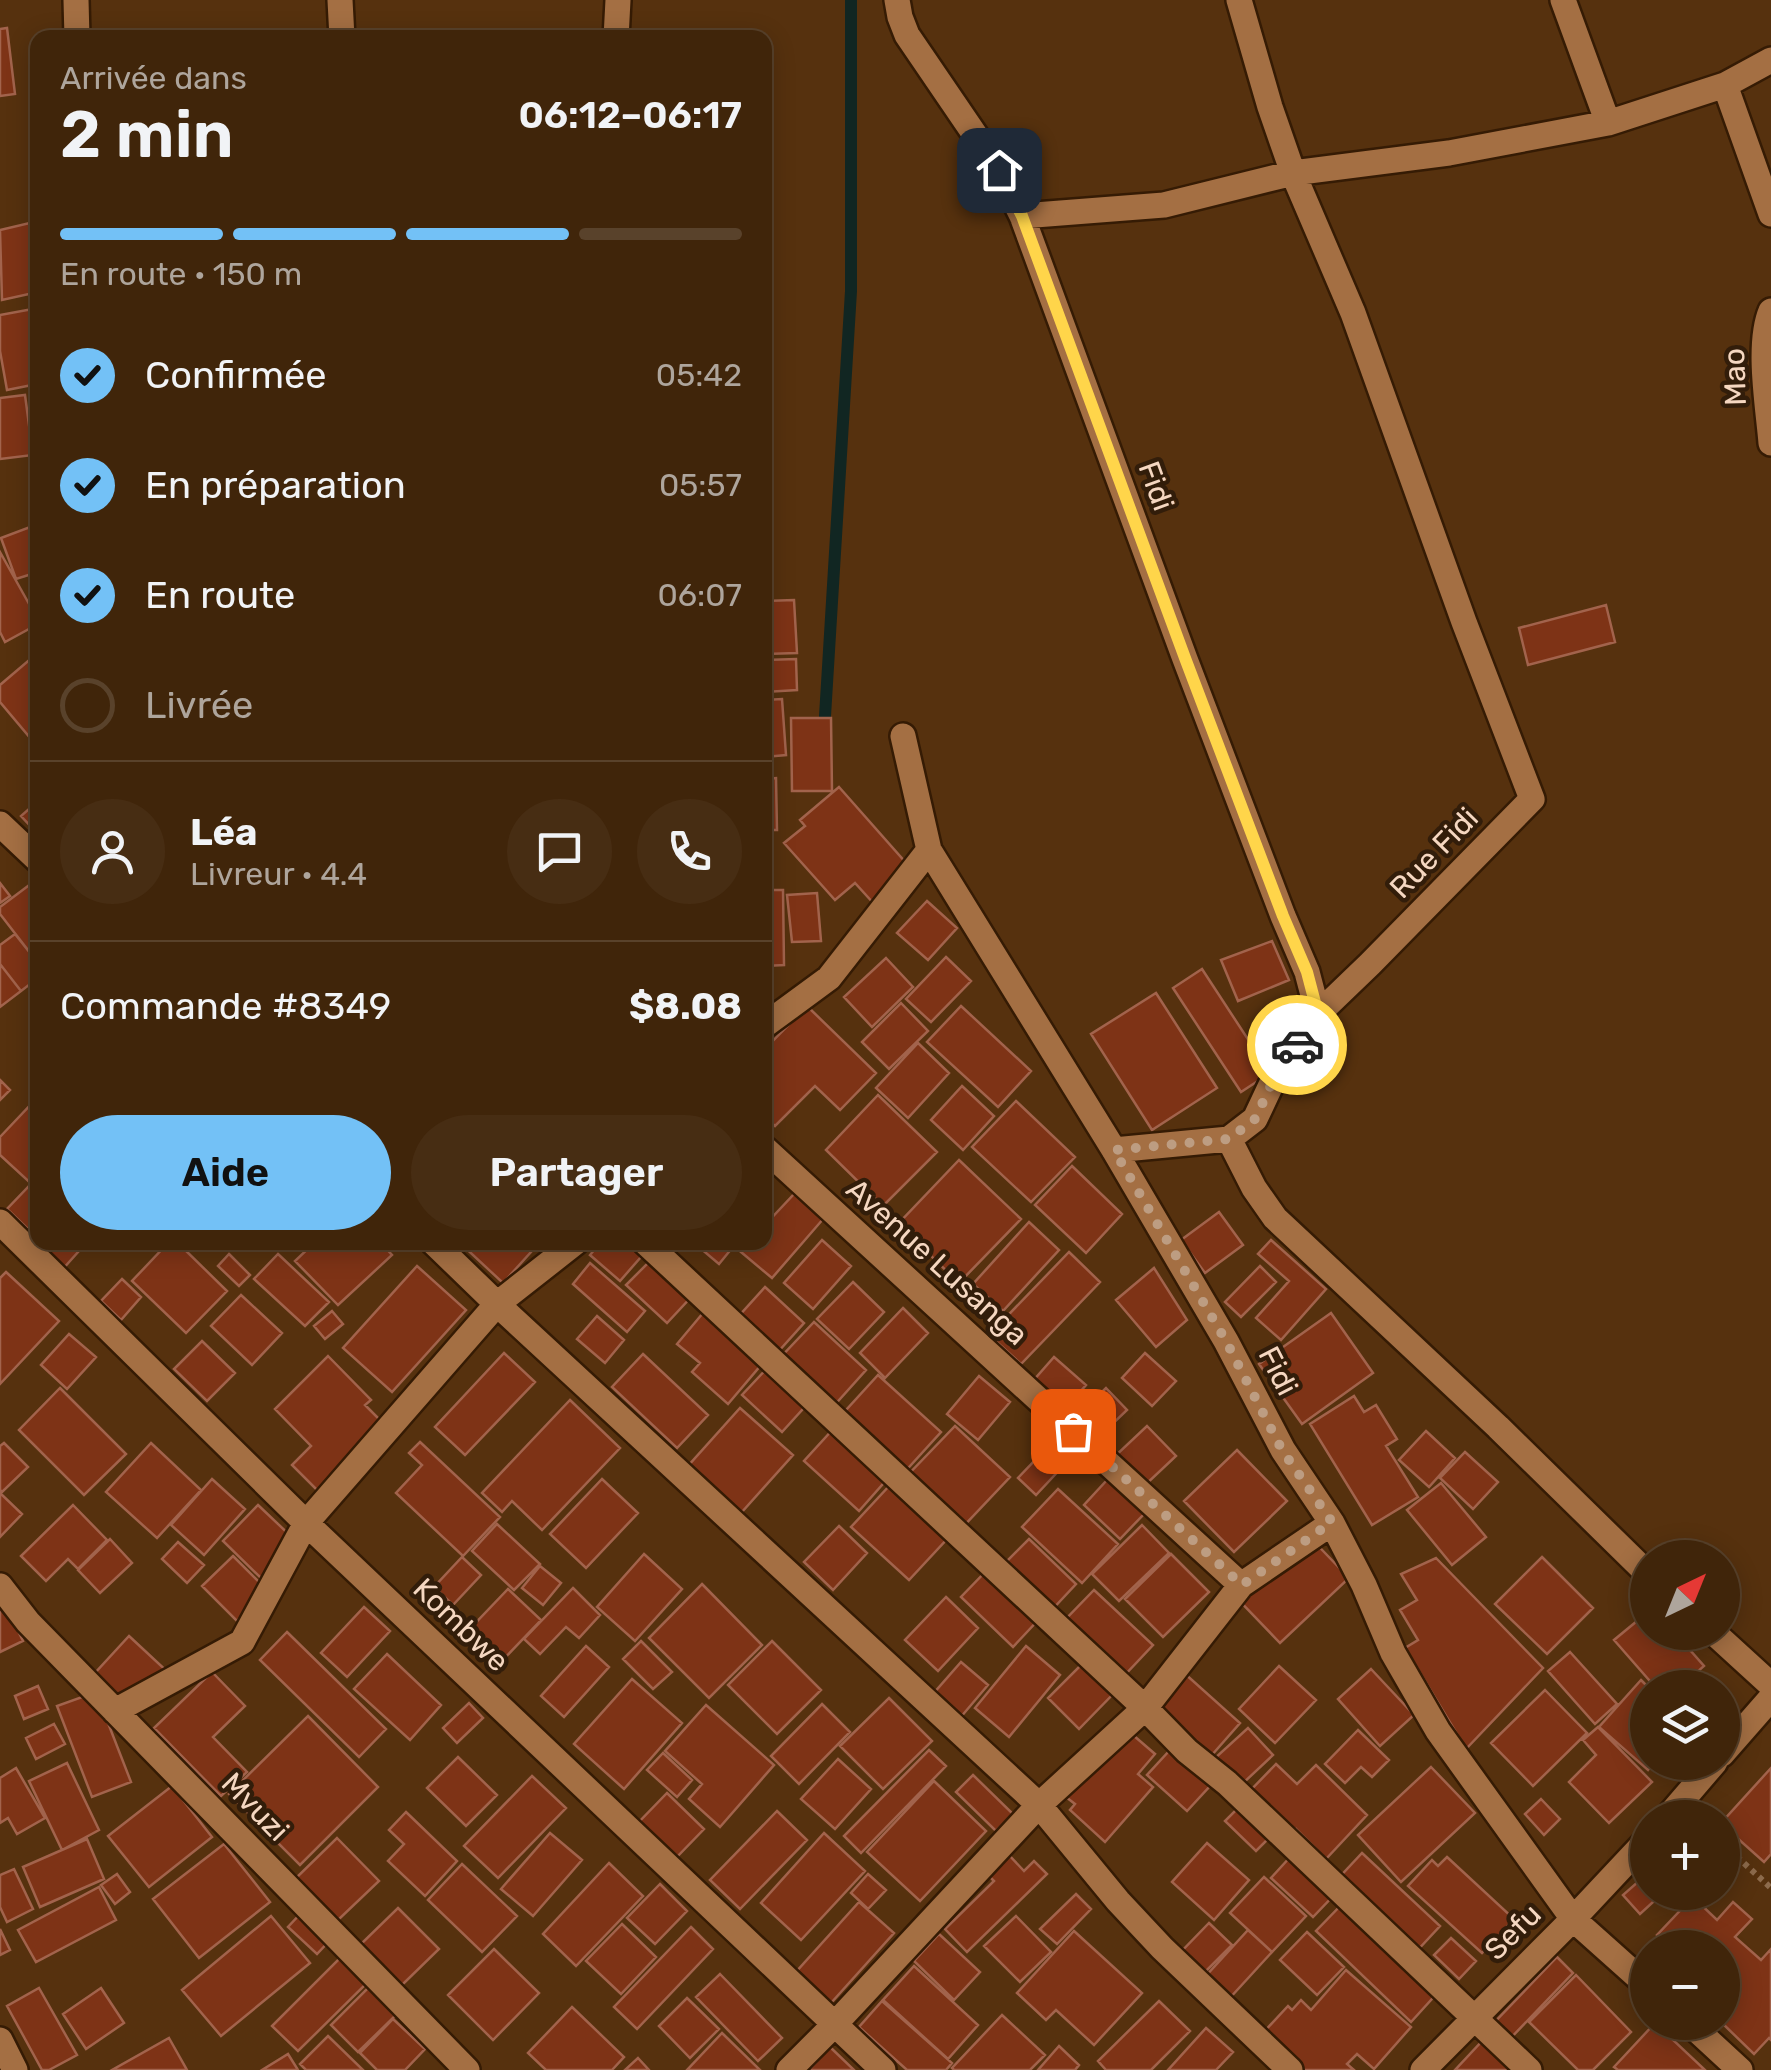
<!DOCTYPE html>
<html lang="fr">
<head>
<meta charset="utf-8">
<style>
	body { margin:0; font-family:Rubik,sans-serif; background:#472d13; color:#f1f3f6; height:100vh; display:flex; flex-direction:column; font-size:38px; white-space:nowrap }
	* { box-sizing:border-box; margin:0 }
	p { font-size:32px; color:#aea59c }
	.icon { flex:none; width:55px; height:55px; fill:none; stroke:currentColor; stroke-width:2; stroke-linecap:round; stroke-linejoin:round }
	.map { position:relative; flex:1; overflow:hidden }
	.side { position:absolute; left:30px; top:30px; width:742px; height:1220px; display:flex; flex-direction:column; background:#40250a; border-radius:20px; box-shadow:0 5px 25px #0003,0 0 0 2px #59422b }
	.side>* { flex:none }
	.needle { width:65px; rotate:43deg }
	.fabs { position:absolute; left:1630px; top:1540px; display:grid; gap:20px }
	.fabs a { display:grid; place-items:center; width:110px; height:110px; border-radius:50%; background:#40250a; box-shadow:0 5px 25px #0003,0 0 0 2px #59422b; font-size:50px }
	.pin { position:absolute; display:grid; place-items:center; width:85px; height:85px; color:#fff; margin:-42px; border-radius:20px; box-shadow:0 5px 15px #0006 }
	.courier { position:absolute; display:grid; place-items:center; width:100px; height:100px; margin:-50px; border:8px solid #ffd54a; border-radius:50%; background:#fff; color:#222; box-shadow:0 2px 12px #0007 }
	.head em { font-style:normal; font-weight:600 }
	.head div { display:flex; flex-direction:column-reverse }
	.head { display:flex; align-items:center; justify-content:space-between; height:170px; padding:0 30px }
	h1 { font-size:65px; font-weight:600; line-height:75px }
	.bar { display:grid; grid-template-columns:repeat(4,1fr); gap:15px 10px; align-content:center; height:120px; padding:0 30px }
	.bar i { height:12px; border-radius:8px; background:#59422b }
	.bar .on { background:#73c1f6 }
	.bar p { grid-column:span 4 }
	.line { display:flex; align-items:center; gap:25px; padding:0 30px; border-top:2px solid #59422b }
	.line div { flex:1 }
	.round { display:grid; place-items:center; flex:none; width:105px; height:105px; border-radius:52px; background:#472d13 }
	ol { padding:0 30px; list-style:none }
	li { display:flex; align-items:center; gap:30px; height:110px }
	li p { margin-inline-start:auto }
	li .icon { padding:10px; border-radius:50%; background:#73c1f6; color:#111; stroke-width:4 }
	li:last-child { color:#aea59c }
	li i { width:55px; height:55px; border:5px solid #59422b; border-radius:50% }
	.action { display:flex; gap:20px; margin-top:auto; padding:20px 30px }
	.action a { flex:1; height:115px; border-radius:60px; background:#73c1f6; color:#111; font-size:40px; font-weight:600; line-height:115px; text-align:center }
	.action a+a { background:#472d13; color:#f1f3f6 }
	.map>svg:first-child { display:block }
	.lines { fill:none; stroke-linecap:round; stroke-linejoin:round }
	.stream { stroke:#112622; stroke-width:12 }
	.building { fill:#7e3316; stroke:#a2634c; stroke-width:2.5 }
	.minor-casing { stroke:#351b04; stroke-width:30 }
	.path { stroke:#8d6b4c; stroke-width:6; stroke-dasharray:5 5; stroke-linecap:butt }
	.minor { stroke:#a46f43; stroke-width:25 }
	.done { stroke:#bd9d82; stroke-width:10; stroke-dasharray:0 18 }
	.route { stroke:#ffd54a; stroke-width:12 }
	.labels { text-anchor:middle; stroke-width:9; stroke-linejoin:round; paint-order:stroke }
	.street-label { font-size:30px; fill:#f5d7c1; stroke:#321d0a }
</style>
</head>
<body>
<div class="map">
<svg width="1771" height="2070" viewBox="0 0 1771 2070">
	<rect width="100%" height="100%" fill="#56310e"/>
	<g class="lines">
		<path class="stream" d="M825 716 851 291V0"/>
	</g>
	<path class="building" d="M7 28 15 94 0 96V29Z
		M34 222 38 237V292L2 300 0 230Z
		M38 308V413L32 385 7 390 0 351V315Z
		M25 395 33 455 0 459V398Z
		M38 524V572L16 579 1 538Z
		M0 552 38 620V624L5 642 0 632Z
		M794 600 797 653 765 654V601Z
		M1606 605 1615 642 1528 665 1519 628Z
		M34 656 38 661 37 746 0 702V685Z
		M796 659 797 690 765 692V660Z
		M782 699 786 755 765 757V700Z
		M791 718H831L832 791H792Z
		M776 778 777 830H765V779Z
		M839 787 914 872 876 906 855 883 835 900 784 843 805 826 800 820Z
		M38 801V834L21 816Z
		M36 880 38 881V963L0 914V907Z
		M0 883 10 896 0 903Z
		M765 890H783L784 965 765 966Z
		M817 893 821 941 792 942 787 895Z
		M927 901 957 928 928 960 897 933Z
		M15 934 38 963V978L21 991 0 964V945Z
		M1272 941 1289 980 1238 1001 1221 960Z
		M946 957 971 981 931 1022 906 999Z
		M886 958 913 987 872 1027 844 997Z
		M0 964 21 991 0 1007Z
		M1202 969 1270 1073 1241 1092 1173 988Z
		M1156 993 1217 1088 1152 1130 1091 1034Z
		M901 1003 928 1031 889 1069 862 1042Z
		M807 1006 876 1073 840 1110 815 1086 775 1126 765 1117V1049Z
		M961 1006 1031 1071 998 1107 927 1042Z
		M918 1043 949 1073 908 1118 876 1088Z
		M0 1080 10 1090 0 1100Z
		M962 1086 994 1116 963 1150 931 1120Z
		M878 1095 937 1152 883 1206 826 1150Z
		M38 1097V1190L0 1155V1137Z
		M1016 1101 1075 1157 1031 1202 972 1147Z
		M959 1160 1021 1219 959 1283 898 1224Z
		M1072 1166 1122 1214 1086 1253 1035 1205Z
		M30 1185 38 1192V1221L29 1230 7 1209Z
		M795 1193 824 1218 772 1278 741 1252 749 1242H765V1225Z
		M1219 1212 1243 1245 1205 1273 1181 1240Z
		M1029 1222 1059 1250 1003 1311 973 1284Z
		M38 1232V1242H87L61 1271 28 1242Z
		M822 1240 851 1266 813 1309 784 1283Z
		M1271 1240 1326 1289 1281 1340 1256 1318 1289 1281 1258 1254Z
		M169 1242H177L227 1291 186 1333 132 1281Z
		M315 1242H380L392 1255 338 1305 295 1261Z
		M459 1242H540L503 1283Z
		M601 1242H638L647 1250 620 1281 590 1255Z
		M693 1242H737L719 1264Z
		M1069 1252 1100 1282 1021 1364 989 1335Z
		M229 1254 250 1275 239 1286 218 1266Z
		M278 1254 329 1302 305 1326 254 1279Z
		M653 1258 693 1295 667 1323 626 1285Z
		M590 1263 645 1311 627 1332 573 1284Z
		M417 1266 466 1310 392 1392 343 1348Z
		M1260 1266 1276 1282 1241 1317 1225 1302Z
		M1154 1268 1187 1320 1156 1347 1116 1300Z
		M6 1272 59 1321 0 1384V1278Z
		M122 1279 141 1297 121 1320 101 1301Z
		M853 1282 884 1312 849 1349 817 1319Z
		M765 1287 804 1323 777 1353 738 1317Z
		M241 1295 282 1333 252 1365 211 1326Z
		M903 1308 928 1333 885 1378 860 1353Z
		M332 1311 343 1324 325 1339 314 1326Z
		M703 1313 761 1365 728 1404 692 1372 700 1363 677 1344Z
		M1331 1313 1373 1373 1302 1424 1259 1364Z
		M597 1316 624 1340 605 1363 577 1339Z
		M814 1322 866 1370 831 1409 778 1360Z
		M69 1334 96 1357 67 1389 41 1365Z
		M202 1341 235 1373 207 1401 174 1369Z
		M504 1353 535 1382 465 1455 435 1427Z
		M1145 1353 1176 1381 1152 1406 1122 1378Z
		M643 1354 708 1415 677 1448 612 1387Z
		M328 1356 371 1400 365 1405 385 1425 318 1491 292 1465 311 1446 275 1409Z
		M1054 1357 1086 1385 1065 1409 1033 1381Z
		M771 1364 811 1400 782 1432 742 1395Z
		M878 1375 941 1432 900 1477 837 1420Z
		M979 1376 1010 1402 978 1440 947 1414Z
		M60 1388 126 1454 84 1495 19 1430Z
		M1106 1388 1127 1410 1100 1436 1079 1414Z
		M1354 1396 1364 1412 1376 1405 1397 1439 1386 1446 1418 1497 1372 1525 1310 1424Z
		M570 1400 620 1448 542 1530 512 1501 502 1512 482 1493Z
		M740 1408 793 1455 741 1513 688 1466Z
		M955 1426 1010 1477 959 1531 904 1479Z
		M1147 1426 1176 1456 1142 1488 1113 1458Z
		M835 1427 889 1477 859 1511 804 1461Z
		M1426 1431 1455 1458 1429 1487 1399 1460Z
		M1060 1434 1078 1450 1036 1495 1018 1478Z
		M420 1442 500 1517 463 1556 396 1493 422 1465 409 1453Z
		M4 1443 28 1467 2 1492 0 1490V1446Z
		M151 1443 201 1490 157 1538 106 1492Z
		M1237 1450 1287 1501 1234 1552 1184 1501Z
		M1465 1452 1498 1482 1473 1509 1440 1478Z
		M212 1479 245 1509 204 1555 171 1525Z
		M602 1479 638 1513 586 1568 550 1534Z
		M1107 1480 1144 1514 1120 1539 1084 1505Z
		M1441 1483 1486 1537 1452 1565 1407 1510Z
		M891 1484 948 1538 909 1580 851 1527Z
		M1058 1489 1118 1544 1082 1583 1022 1527Z
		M0 1493 22 1514 0 1537Z
		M73 1505 107 1540 78 1569 68 1559 46 1581 21 1556Z
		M258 1505 297 1542 261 1578 223 1541Z
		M497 1524 540 1564 514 1590 472 1551Z
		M1142 1525 1169 1553 1119 1601 1092 1574Z
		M839 1526 867 1553 833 1590 804 1562Z
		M1301 1528 1349 1578 1280 1643 1232 1593Z
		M110 1539 132 1563 100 1593 78 1570Z
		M1029 1539 1076 1584 1048 1614 1000 1568Z
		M178 1542 204 1565 187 1583 162 1559Z
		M644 1554 682 1589 635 1641 597 1607Z
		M1171 1554 1209 1592 1163 1637 1125 1599Z
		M233 1556 268 1591 237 1621 202 1586Z
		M462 1557 481 1575 453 1605 434 1587Z
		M1542 1557 1593 1608 1547 1654 1495 1604Z
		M1436 1558 1543 1668 1466 1749 1405 1648 1418 1640 1400 1610 1417 1600 1401 1574Z
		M540 1566 561 1583 543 1605 522 1588Z
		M990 1567 1041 1617 1013 1647 961 1597Z
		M702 1584 762 1645 709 1698 649 1638Z
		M573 1588 600 1615 579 1638 566 1627 540 1654 524 1639Z
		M508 1589 541 1620 499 1664 466 1633Z
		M1094 1590 1153 1645 1122 1678 1063 1622Z
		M946 1597 978 1628 938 1671 905 1640Z
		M4 1602 23 1641 0 1652V1604Z
		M364 1607 390 1631 347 1677 321 1653Z
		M1648 1612V1632H1674L1704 1666 1679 1688H1656L1614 1640Z
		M287 1632 386 1729 359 1757 260 1660Z
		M129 1636 171 1675 136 1712 95 1673Z
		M641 1641 672 1672 653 1689 623 1659Z
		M772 1641 821 1690 777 1734 728 1685Z
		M586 1646 609 1667 564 1717 541 1696Z
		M1026 1646 1060 1675 1009 1737 975 1708Z
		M1570 1652 1617 1704 1595 1724 1548 1671Z
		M387 1654 441 1705 410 1740 354 1689Z
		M1085 1661 1116 1691 1079 1729 1048 1698Z
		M961 1662 988 1685 960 1718 933 1694Z
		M1279 1666 1316 1700 1275 1743 1239 1709Z
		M1371 1669 1414 1715 1380 1746 1338 1699Z
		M212 1672 245 1706 213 1737 247 1772 221 1796 154 1728Z
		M1183 1672 1240 1723 1211 1756 1154 1704Z
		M632 1679 682 1723 624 1789 574 1744Z
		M1641 1680 1649 1688H1648V1762H1654L1648 1770 1599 1727Z
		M38 1686 48 1709 24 1719 15 1696Z
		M1545 1690 1587 1733 1533 1786 1491 1743Z
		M96 1692 131 1782 92 1797 57 1706Z
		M889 1698 932 1741 883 1789 840 1746Z
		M469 1703 483 1718 457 1743 443 1728Z
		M822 1704 850 1732 799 1784 771 1756Z
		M706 1705 774 1765 720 1827 689 1799 702 1784 665 1751Z
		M308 1716 378 1787 300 1865 229 1794Z
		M54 1724 65 1744 36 1759 26 1738Z
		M1598 1727 1652 1782 1609 1823 1569 1782 1596 1755 1583 1740Z
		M1248 1728 1273 1755 1240 1786 1214 1759Z
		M1126 1729 1155 1754 1138 1774 1153 1787 1105 1842 1070 1810 1075 1804 1066 1797Z
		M1358 1730 1389 1760 1372 1777 1361 1767 1345 1783 1325 1764Z
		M929 1750 946 1766 861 1853 844 1836Z
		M1170 1750 1210 1786 1187 1811 1147 1775Z
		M663 1753 692 1780 677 1797 647 1770Z
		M458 1757 497 1795 466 1826 427 1788Z
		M838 1759 871 1789 835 1829 801 1799Z
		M67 1763 99 1830 62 1850 29 1781Z
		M1276 1764 1297 1784 1316 1765 1367 1815 1326 1859 1296 1829 1289 1835 1247 1794Z
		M1431 1767 1475 1813 1401 1882 1358 1835Z
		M16 1768 45 1818 17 1834 8 1818 0 1823V1778Z
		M1771 1768V1854L1764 1862 1735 1836 1730 1841 1722 1835V1822Z
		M973 1775 1013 1814 996 1831 956 1792Z
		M532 1776 566 1808 498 1878 464 1846Z
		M934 1781 986 1831 920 1901 867 1852Z
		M172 1786 212 1837 149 1887 108 1836Z
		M667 1793 704 1829 674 1860 637 1824Z
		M1541 1799 1560 1819 1544 1835 1525 1814Z
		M1242 1804 1272 1835 1256 1851 1225 1821Z
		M777 1811 807 1840 740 1909 710 1880Z
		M406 1812 457 1861 425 1896 388 1861 404 1844 389 1830Z
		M550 1833 582 1860 533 1916 501 1889Z
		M824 1833 865 1871 801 1940 761 1903Z
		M337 1838 379 1881 337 1921 295 1879Z
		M87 1839 104 1879 40 1907 23 1867Z
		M1207 1843 1249 1880 1214 1920 1172 1882Z
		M224 1844 270 1902 199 1958 153 1899Z
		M1362 1853 1440 1926 1414 1954 1335 1882Z
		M1008 1854 1024 1871 1034 1861 1047 1874 967 1952 945 1929 994 1881 987 1874Z
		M1292 1855 1335 1894 1313 1917 1271 1878Z
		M1447 1857 1514 1919 1482 1953 1408 1886 1432 1860 1438 1866Z
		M609 1863 643 1896 576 1966 543 1934Z
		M462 1864 517 1916 482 1952 428 1900Z
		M14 1869 33 1909 7 1922 0 1907V1875Z
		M1648 1873V1892H1664L1640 1914 1623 1895Z
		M117 1874 130 1892 115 1904 101 1885Z
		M868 1874 886 1890 868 1909 851 1893Z
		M1264 1877 1306 1916 1272 1952 1230 1913Z
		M660 1884 687 1911 655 1944 627 1918Z
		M99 1887 116 1920 36 1962 18 1930Z
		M1076 1894 1091 1909 1057 1944 1040 1929Z
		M1693 1897 1717 1920 1733 1902 1752 1919 1735 1937 1761 1960 1771 1949V2040L1769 2038 1754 2054 1721 2022 1722 2016 1733 2004 1722 1995V1948H1651L1660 1938 1657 1935Z
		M1346 1900 1440 1990 1411 2022 1316 1931Z
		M859 1902 894 1933 831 2003 796 1972Z
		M398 1908 439 1949 402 1985 361 1944Z
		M303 1911 332 1938 317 1954 288 1927Z
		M271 1916 310 1963 221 2036 182 1990Z
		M1016 1916 1051 1952 1020 1982 984 1946Z
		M1209 1923 1232 1945 1200 1977 1178 1955Z
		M622 1924 656 1957 621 1994 586 1961Z
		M691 1927 713 1949 637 2029 614 2007Z
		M0 1929 10 1950 0 1955Z
		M1248 1930 1272 1952 1228 2000 1204 1978Z
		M1074 1931 1142 1993 1094 2045 1056 2010 1046 2020 1017 1993Z
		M1307 1932 1344 1967 1317 1995 1280 1960Z
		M939 1934 980 1972 954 2000 914 1961Z
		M1451 1938 1476 1961 1459 1979 1434 1955Z
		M494 1949 539 1993 493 2040 448 1995Z
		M342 1956 368 1982 298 2051 272 2026Z
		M1557 1957 1573 1973 1507 2042 1491 2026Z
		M914 1966 978 2025 948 2059 883 2000Z
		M1346 1970 1411 2027 1374 2069 1357 2054 1347 2064 1354 2070H1301L1261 2035 1288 2006 1292 2010 1301 2000 1311 2010Z
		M720 1974 782 2038 758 2061 696 1997Z
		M1576 1975 1631 2032 1593 2070H1578L1529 2022Z
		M39 1988 77 2055 49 2070H42L7 2006Z
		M101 1988 124 2023 86 2049 63 2014Z
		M368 1988 395 2016 358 2052 331 2025Z
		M687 1998 719 2029 690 2058 659 2026Z
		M882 2001 952 2063 946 2070H907L859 2027Z
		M1159 2001 1190 2031 1151 2070H1106L1098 2061Z
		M572 2007 624 2057 612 2070H546L528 2053Z
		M1002 2015 1045 2055 1030 2070H954L952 2068Z
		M393 2019 425 2049 405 2070H377L360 2053Z
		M1655 2023 1705 2070H1618L1614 2067Z
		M1206 2028 1233 2052 1216 2070H1168Z
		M722 2033 760 2070H687Z
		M328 2036 363 2070H306L300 2064Z
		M169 2038 187 2070H112Z
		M1484 2039 1518 2070H1455Z
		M1059 2046 1079 2065 1075 2070H1038Z
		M830 2047 854 2070H809Z
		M288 2054 298 2070H262Z
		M638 2058 649 2070H625Z"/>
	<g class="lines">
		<g class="minor-casing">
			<path id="minor" d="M76 0 77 38
				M340 0 342 38
				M897 0 900 17 907 35 999 170 1022 216 1185 659 1283 916 1307 972 1318 1014
				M1239 0 1270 107 1293 173 1353 313 1464 622 1532 799 1370 964 1318 1014 1271 1085 1255 1119 1229 1139 1254 1188 1275 1218 1498 1427 1648 1574
				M1563 0 1608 123
				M616 38 618 0
				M1725 85 1771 214
				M1022 216 1164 205 1293 173 1449 153 1608 123 1725 85 1771 60
				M1771 311C1757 344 1768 406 1771 443
				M903 736 929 850 1114 1150 1226 1341 1283 1450 1332 1523 1364 1585 1393 1653 1438 1731 1573 1919 1648 1986
				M0 824 38 860
				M765 1025 829 978 929 850
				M765 1149 1241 1585
				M1114 1150 1229 1139
				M0 1222 306 1523 883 2070
				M433 1242 497 1304 1039 1805 1118 1901 1162 1948 1290 2070
				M645 1242 1145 1708 1187 1751 1227 1783 1529 2070
				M0 1586 28 1622 467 2070
				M1713 1632 1771 1685
				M115 1711 242 1642 306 1523 497 1304 576 1242
				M1722 1754 1771 1698
				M1667 1818 1715 1762
				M1688 2022 1740 2070
				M0 2040 15 2070
				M789 2070 834 2025 1039 1805 1145 1708 1241 1585 1332 1523
				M1423 2070 1573 1919 1648 1839"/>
		</g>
		<path class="path" d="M1722 1843 1771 1888"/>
		<use href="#minor" class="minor"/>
	</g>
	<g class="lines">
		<path class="done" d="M1073 1431 1242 1585 1332 1522 1282 1450 1226 1341 1114 1150 1229 1139 1255 1119 1271 1085 1297 1045"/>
		<path class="route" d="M999 170 1022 216 1185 658 1283 916 1307 972 1318 1014 1297 1045"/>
	</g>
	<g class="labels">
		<g class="street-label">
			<text transform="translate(1735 377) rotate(-92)" y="10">Mao</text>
			<text transform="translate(1156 486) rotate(70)" y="10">Fidi</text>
			<text transform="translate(1434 853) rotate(-46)" y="10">Rue Fidi</text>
			<text transform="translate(937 1262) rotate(42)" y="10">Avenue Lusanga</text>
			<text transform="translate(1278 1371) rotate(63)" y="10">Fidi</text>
			<text transform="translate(461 1625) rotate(44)" y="10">Kombwe</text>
			<text transform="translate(255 1807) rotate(46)" y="10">Mvuzi</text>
			<text transform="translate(1513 1932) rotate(-45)" y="10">Sefu</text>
		</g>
	</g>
</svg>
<div class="fabs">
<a><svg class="needle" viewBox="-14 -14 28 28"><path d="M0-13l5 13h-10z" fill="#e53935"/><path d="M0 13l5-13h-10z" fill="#aea59c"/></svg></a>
<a><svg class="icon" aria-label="layers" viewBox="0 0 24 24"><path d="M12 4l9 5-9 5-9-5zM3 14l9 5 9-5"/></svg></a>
<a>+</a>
<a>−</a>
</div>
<div class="pin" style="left:1073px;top:1431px;background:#ea580c"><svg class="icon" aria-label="bag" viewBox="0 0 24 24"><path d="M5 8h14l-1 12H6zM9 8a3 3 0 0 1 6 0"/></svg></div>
<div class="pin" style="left:999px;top:170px;background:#1f2937"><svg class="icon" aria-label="home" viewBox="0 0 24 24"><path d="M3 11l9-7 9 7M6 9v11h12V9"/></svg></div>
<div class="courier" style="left:1297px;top:1045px"><svg class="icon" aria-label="car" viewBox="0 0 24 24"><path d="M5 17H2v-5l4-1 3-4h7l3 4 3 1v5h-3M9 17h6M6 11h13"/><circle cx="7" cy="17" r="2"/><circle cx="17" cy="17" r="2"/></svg></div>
<section class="side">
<div class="head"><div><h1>2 min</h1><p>Arrivée dans</p></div><em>06:12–06:17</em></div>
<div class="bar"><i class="on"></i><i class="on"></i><i class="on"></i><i></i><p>En route · 150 m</p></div>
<ol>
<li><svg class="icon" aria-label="check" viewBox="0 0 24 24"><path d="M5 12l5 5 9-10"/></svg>Confirmée<p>05:42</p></li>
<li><svg class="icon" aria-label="check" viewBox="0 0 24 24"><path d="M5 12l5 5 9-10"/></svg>En préparation<p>05:57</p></li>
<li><svg class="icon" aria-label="check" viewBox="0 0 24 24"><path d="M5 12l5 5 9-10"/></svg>En route<p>06:07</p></li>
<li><i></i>Livrée</li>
</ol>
<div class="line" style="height:180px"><a class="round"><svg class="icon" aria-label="person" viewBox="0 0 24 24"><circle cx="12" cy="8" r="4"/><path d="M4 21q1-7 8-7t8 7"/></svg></a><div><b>Léa</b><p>Livreur · 4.4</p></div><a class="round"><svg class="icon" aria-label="chat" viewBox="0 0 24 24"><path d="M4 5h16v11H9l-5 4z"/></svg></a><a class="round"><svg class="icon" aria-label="phone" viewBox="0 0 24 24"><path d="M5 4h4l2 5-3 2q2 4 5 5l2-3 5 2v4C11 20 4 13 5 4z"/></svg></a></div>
<div class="line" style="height:130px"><div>Commande #8349</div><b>$8.08</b></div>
<div class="action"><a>Aide</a><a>Partager</a></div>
</section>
</div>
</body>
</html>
